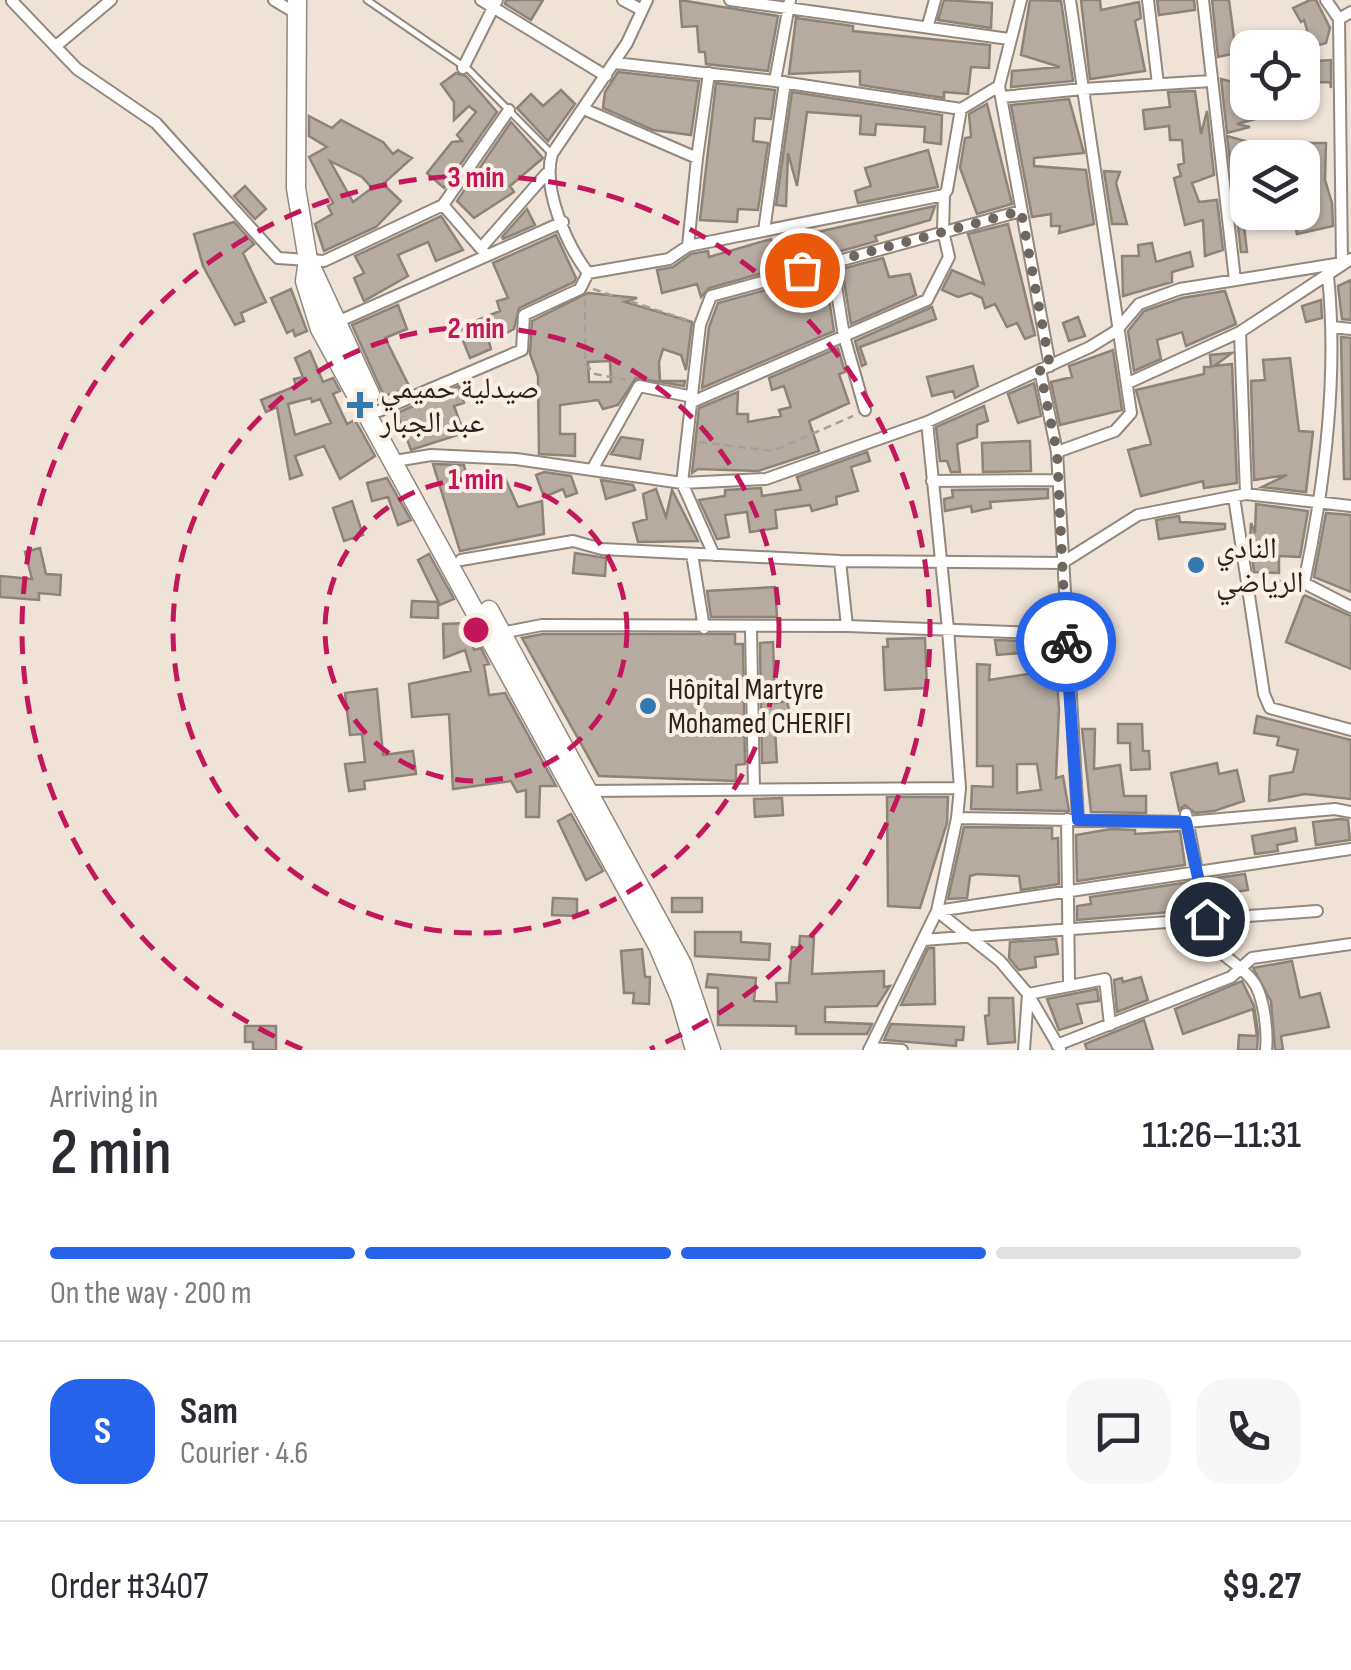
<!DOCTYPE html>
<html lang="en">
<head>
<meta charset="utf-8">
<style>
	body { margin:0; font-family:"Sofia Sans Condensed","Noto Naskh Arabic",sans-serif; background:#f7f7f7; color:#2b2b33; height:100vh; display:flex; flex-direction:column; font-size:38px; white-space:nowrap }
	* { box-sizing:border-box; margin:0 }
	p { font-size:32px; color:#7c7c81 }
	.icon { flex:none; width:55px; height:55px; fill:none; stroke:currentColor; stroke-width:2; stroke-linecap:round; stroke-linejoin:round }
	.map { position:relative; height:1050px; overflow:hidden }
	.drawer { display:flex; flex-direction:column; background:#fff; flex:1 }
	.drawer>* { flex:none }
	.buttons { position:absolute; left:1230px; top:30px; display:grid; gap:20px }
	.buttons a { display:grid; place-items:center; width:90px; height:90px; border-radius:20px; background:#fff; box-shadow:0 2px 8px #0004; font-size:50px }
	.pin { position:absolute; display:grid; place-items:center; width:85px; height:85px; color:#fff; margin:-42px; border:5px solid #fff; border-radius:50%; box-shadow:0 2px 10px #0007 }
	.courier { position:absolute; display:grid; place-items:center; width:100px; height:100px; margin:-50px; border:8px solid #2563eb; border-radius:50%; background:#fff; color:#222; box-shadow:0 2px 12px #0007 }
	.summary em { font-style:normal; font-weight:600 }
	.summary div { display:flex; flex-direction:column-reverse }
	.summary { display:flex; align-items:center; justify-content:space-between; height:170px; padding:0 50px }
	h1 { font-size:65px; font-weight:600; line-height:75px }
	.bar { display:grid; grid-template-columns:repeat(4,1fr); gap:15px 10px; align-content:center; height:120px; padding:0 50px }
	.bar i { height:12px; border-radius:8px; background:#e1e1e2 }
	.bar .active { background:#2563eb }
	.bar p { grid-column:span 4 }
	.line { display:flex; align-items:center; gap:25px; padding:0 50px; border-top:2px solid #e1e1e2 }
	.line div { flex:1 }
	.round { display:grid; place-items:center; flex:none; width:105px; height:105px; border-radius:30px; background:#f7f7f7 }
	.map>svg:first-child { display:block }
	.building { fill:#b6aba0; stroke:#8e8378; stroke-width:2.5; fill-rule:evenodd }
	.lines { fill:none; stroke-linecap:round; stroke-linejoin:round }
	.lane-casing { stroke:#93887d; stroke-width:9 }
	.street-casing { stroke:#93887d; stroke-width:14 }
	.primary-casing { stroke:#93887d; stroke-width:21 }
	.path { stroke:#a89e95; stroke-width:2.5; stroke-dasharray:8 5; stroke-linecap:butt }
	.lane { stroke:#fff; stroke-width:5 }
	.street { stroke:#fff; stroke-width:10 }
	.primary { stroke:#fff; stroke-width:18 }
	.done { stroke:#6e665f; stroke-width:10; stroke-dasharray:0 18 }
	.route { stroke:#2563eb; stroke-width:12 }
	.ring { fill:none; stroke:#c2185b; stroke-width:5; stroke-dasharray:18 12 }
	.poi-dot { fill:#3479af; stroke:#fcf0e5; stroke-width:4 }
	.labels { text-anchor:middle; stroke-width:8; stroke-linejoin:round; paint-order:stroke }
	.poi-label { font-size:30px; fill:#28231f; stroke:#fcf0e5; text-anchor:start }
	.centre { fill:#c2185b; stroke:#fcf0e5; stroke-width:5 }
	.ring-label { font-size:30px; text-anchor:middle; font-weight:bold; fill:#c2185b; stroke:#fcf0e5; stroke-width:8; stroke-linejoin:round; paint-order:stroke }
</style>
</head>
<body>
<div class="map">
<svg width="1351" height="1050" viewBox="0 0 1351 1050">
	<rect width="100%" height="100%" fill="#efe3d7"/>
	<path class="building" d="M506 0H543L531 20 505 4Z
		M680 0 778 16 768 71 706 64 705 52H699L697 26 682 27Z
		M944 0 992 3 991 28 938 20Z
		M1030 0 1061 1 1073 81 1011 87 1012 71 1060 67 1021 55Z
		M1081 0H1100L1101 10 1139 2 1141 18 1135 21 1145 71 1090 79Z
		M1157 0H1194L1195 10 1159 15Z
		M1212 0H1229L1236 53 1218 57Z
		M1310 0H1316L1330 28 1326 43 1312 47 1304 20 1301 22 1293 8Z
		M796 18 853 26V31L990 45 989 68 971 67 968 94 944 92V98L860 85V71L789 74Z
		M1331 60V88L1330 82 1303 83 1302 62Z
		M618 72 699 81 691 135 653 130 603 108 605 92Z
		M456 73 466 76 497 112 444 188 427 173 452 142 462 141 457 135 476 112 469 106 454 120V102L441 84Z
		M1221 79 1248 86V102H1274L1270 115 1237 124 1250 127 1227 133Z
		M716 83 775 90 771 119 755 118 753 141 768 143 758 210 738 209 737 222 700 220Z
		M561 90 575 104 548 141 517 108 531 94 543 106Z
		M1195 91 1201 134 1207 111 1214 175 1192 183 1199 202 1217 200 1223 250 1205 256 1203 220 1185 225 1174 178 1181 176 1178 165 1184 163 1182 140H1170L1169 126 1145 129 1143 110 1170 107 1168 92Z
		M792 92 942 115 941 144 924 142 925 127 876 124 875 135 860 134 861 116 807 112 797 186 788 153 786 206 776 205Z
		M1069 99 1084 153 1034 158V166L1086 170 1094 224 1059 233 1060 226H1051V214L1032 217 1011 105Z
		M987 104 1012 204 977 214 960 168 965 138 971 137 969 114Z
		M309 116 332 128 341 120 383 142 393 154 398 150 412 158 383 184 401 201 376 227 324 251 315 224 332 214 328 206 333 203 309 157 327 147 309 136ZM330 161 362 177 372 188 353 202Z
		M511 122 543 158 510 186 514 192 474 218 457 201Z
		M1227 136 1267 147 1264 158H1248V207H1242L1247 252H1241Z
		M1309 143H1326L1325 180 1332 203 1333 226 1297 234 1292 212H1302V206L1310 205Z
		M928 150 938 187 858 203 855 191 871 186 865 168Z
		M1104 171 1120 172 1116 183 1127 224H1112Z
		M245 186 266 209 255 219 234 196Z
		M935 206 930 220 875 236 877 241 709 288 701 297 697 284 662 293 657 270 673 267 691 254 708 251 709 257 771 239 772 242Z
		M527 209 535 225 503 239 502 237Z
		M441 216 463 250 436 261 428 242 398 255 408 276 364 301 354 278 364 273 355 256Z
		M234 222 254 244 243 253 266 302 241 313 244 321 235 325 203 266 194 234Z
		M1008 224 1035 335 1025 339 1017 323 1007 327 995 304 985 308 982 298 971 293 958 297 942 290 952 270 984 284 968 234Z
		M556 235 576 278 574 282 519 308 514 329 489 342 491 349 470 358 458 328 500 311 497 301 508 298 493 263Z
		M1152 243 1156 262 1190 252 1193 266 1172 272V282L1123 296 1122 256H1139L1138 245Z
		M883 258 889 277 910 274 916 295 851 324 842 269Z
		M825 274 834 331 702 388 709 327 718 303Z
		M1351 280V320L1342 319 1338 286Z
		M291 289 307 331 295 336 293 330 287 333 271 298Z
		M1225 291 1236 324 1186 346 1182 332 1157 340 1161 359 1134 371 1128 331 1144 311 1182 298Z
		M588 293 637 298 625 302 692 322 686 370 681 355 663 349 659 362 660 381H685L684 386 636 378 618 405 603 409 598 400 560 405V434H575V456L539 454 538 376 530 354 532 321ZM610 361 611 382H589L588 362Z
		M1321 300 1322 318 1306 322 1302 306Z
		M398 305 407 329 385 338 410 388 384 396 352 325Z
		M932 307 936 319 860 347 866 364 862 366 855 341Z
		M1078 317 1085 336 1069 341 1063 323Z
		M1341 337 1351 338V479H1344Z
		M838 348 845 372 839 374 849 403 809 421 819 451 758 471 698 469 692 473 699 408 738 392 737 414H748V422L781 416 779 410 791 407 784 386 772 390 769 378Z
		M1113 350 1122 410 1060 425 1051 382 1072 377 1069 366Z
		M310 351 323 382 333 378 340 391 333 394 347 424 355 420 375 456 340 479 324 446 295 456 302 475 290 479 277 407 266 412 261 400 296 386 294 379 303 377 295 358ZM311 398 312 402 320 399 331 423 295 435 288 404Z
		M1232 353 1214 366 1232 364 1237 483 1204 488 1203 481 1141 496 1128 450 1151 444 1136 390 1204 374V367H1211L1210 355Z
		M1290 358 1299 431 1313 432 1306 492 1262 487 1287 475 1254 480 1251 381 1265 380 1263 360Z
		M973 366 978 386 955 398 953 391 932 396 927 377Z
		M1034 383 1041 416 1018 423 1008 394Z
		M459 386 464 403 454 406 464 433 411 450 397 413Z
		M984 406 988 421 977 425V437L957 444 960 472H951L947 461H940L936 427Z
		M621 437 643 440 640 459 611 454Z
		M1030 441 1031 471 983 472 982 443Z
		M867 452 870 461 851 467 858 491 836 497 837 504 812 511 810 505 775 510 777 528 750 532 747 512 725 515 729 537 717 539 699 500 725 496V490L761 488 762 496 801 490 797 477Z
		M433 464 464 465 469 487 505 478 518 507 542 501 544 534 460 551Z
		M544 472 571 476 577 493 566 497 563 489 544 497 536 475Z
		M387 478 411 520 398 525 388 497 372 501 367 483Z
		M601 480 633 485 635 490 606 499Z
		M656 489 666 517 672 490 698 541 638 542 633 523 647 519 643 494Z
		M1048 489V498L990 502 991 508 972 512 971 506 945 511 944 499 953 497 952 490Z
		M352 501 363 535 344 541 333 508Z
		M1256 504 1308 511 1300 557 1279 556V573L1254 572 1250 540 1251 523 1255 533Z
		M1326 513 1351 515V592L1314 577Z
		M1179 516 1180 522 1225 524V529L1159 539 1156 520Z
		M40 548 46 574 61 575 60 595 39 593V600L0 597V576L32 579 25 552Z
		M575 553 606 558 605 576 573 573Z
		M429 554 454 599 440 605 418 560Z
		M775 587 777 617H711L707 591Z
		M1304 595 1351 616V669L1286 642Z
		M412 601 438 602V618L411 617Z
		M467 623 474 650 481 648 489 664 484 665 489 695 505 693 556 786H540L539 817H526V790L517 792 511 781 453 789 449 714 412 717 409 684 471 671 465 650 444 658 443 624Z
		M543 634H735V644H743L745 764 736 765V781L599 776 522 638Z
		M925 638 927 688 885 690 883 647H888L887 639Z
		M995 640 1054 642 1059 709 1056 778 1063 776 1069 811 971 809 972 786 993 787V766H977V664L990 665 989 680 1034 673 1032 652 997 655ZM1017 764H1037L1041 790 1017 793Z
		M773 642 775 703 787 701 789 710 774 714 777 762 762 763 760 643Z
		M377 689 383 755 413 751 416 774 364 781 365 789 349 791 345 764 365 762 362 734 350 735 345 693Z
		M1257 716 1351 740V799L1305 794 1269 801 1270 776 1293 772 1298 750 1277 745 1279 737 1254 733Z
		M1118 724H1142L1143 751H1149L1150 769 1131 770 1130 743H1118Z
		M1082 729H1095L1094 769 1120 765 1124 796H1146V813L1091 812Z
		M1217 763 1219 774 1237 770 1244 801 1214 811 1195 813 1185 805 1179 810 1171 773Z
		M887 797H948L947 823 920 908 888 906Z
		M782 798 783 815 755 817 754 799Z
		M571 814 603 871 586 880 558 821Z
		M1340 819 1348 820 1350 840 1316 845 1313 822Z
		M964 827 1052 828V839L1058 838 1059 884 1021 890 1019 876 977 874 970 876 967 898 948 899Z
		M1295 828 1297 841 1277 845 1278 851 1255 854 1252 836Z
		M1111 829 1135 830V834L1180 831 1185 865 1077 881 1076 835Z
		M1245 874 1248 890 1211 896 1208 879Z
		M1190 882 1194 910 1077 920V906L1091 904 1090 897Z
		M553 898 577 899V916L552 915Z
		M672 898H702V912H672Z
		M695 932H741V942L770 944 769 960 695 956Z
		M800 936 814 937 812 974 884 971V987L890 986 877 1006 825 1007V1022L872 1024 867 1034H796V1026L718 1025V988L706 987 708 974 756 978 754 1001 777 1002 776 983H789L792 947 799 948Z
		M1056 939 1058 954 1035 957 1036 967 1019 970 1009 958 1010 942Z
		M928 948H934L935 1004 901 1005Z
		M642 949 645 977H650L649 1004 633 1003 634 993H624L621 951Z
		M1292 961 1300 998 1320 993 1329 1027 1281 1036 1283 1050H1275L1271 1001 1253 968Z
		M1141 977 1148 1000 1117 1012 1114 980 1122 978 1123 982Z
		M1242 981 1254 1006 1257 1025 1258 1034 1257 1050H1238L1239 1035 1257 1036 1253 1009 1183 1034 1175 1009Z
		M1097 989 1099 1001 1077 1004 1082 1023 1059 1030 1047 999Z
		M989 998H1013L1015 1042 988 1044 985 1016 989 1015Z
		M1144 1020 1153 1050H1087L1085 1044Z
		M891 1024 964 1027 963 1040H956V1046L884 1040Z
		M245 1026H276V1050H253V1042H245Z"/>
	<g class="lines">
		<g class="lane-casing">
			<path id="lane" d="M367 0 469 70 552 154"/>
		</g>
		<g class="street-casing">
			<path id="street" d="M274 0 297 14
				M481 0 606 76
				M623 0 642 10
				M730 0 1009 39
				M1021 0 999 86 1050 366
				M1148 0 1158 84
				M1203 0 1235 280
				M1326 0 1339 19 1351 12
				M12 1 77 69 156 123 278 258 324 261 443 205 509 110
				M1339 19 1342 263
				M928 25 935 0
				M56 46 111 0
				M615 63 775 81 961 109 947 190 944 195 688 246 669 259 588 273C566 244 542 188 552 154L627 43 647 0
				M463 68 497 0
				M775 81 790 0
				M1002 97 1083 89 1070 0
				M961 109 999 86
				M586 110 697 158 688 246
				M697 158 709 73
				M443 205 484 252
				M764 231 785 82
				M481 248 546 174
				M832 261 844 336 865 410
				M1328 276C1338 376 1325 484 1304 583L1351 607
				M335 323 563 222
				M1332 327 1351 329
				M1240 332 1246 494
				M1040 370 1057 452 1078 819
				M1128 383 1240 332 1351 259
				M692 402 927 300 949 257 943 231 944 195
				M379 411 522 350 524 315 580 289 588 273
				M1057 452 1115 431 1131 413 1083 89 1211 81
				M395 461 431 455 516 459 682 483 766 479 927 422 1090 347 1116 331 1139 304 1180 289 1342 263
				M593 468 639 386 693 397
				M932 481 1057 480
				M1234 497 1264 694 1270 708 1351 730
				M692 554 704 628
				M714 555 682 483 700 325 711 296 1021 211
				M461 560 573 541 602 549 840 561 1062 563 1138 515 1246 494 1351 506
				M840 561 847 626
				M751 629 754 790
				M501 633 542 625 847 626 1066 634
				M588 791 960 788
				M1186 814 1209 933C1218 957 1237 961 1252 980 1264 994 1268 1032 1266 1050
				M957 818 1187 822 1335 809 1351 812
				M1067 819 1069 982
				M937 911 1351 849
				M937 911 1000 961 1028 994 1060 1049
				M923 940 1317 911
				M1057 1045 1231 977 1252 958 1351 944
				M870 1048 902 1050
				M869 1050 937 911 957 818 960 788 948 629 927 422
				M1024 1050 1028 994 1105 979 1110 1025"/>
		</g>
		<g class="primary-casing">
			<path id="primary" d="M297 0 296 188 308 260 305 281 320 329 658 946 680 998 695 1050
				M308 260 370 394
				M489 610 682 964 711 1050"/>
		</g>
		<path class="path" d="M593 289 690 321
			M585 299V364L595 374 626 380
			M699 442 773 451 853 416
			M1261 580 1293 582"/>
		<use href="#lane" class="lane"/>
		<use href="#street" class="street"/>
		<use href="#primary" class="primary"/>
	</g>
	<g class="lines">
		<path class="done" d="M802 270 1021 211 1050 366 1040 370 1057 452 1066 642"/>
		<path class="route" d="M1066 642 1078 820 1186 822 1207 919"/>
	</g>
	<g class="ring">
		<circle cx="476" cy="630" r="151"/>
		<circle cx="476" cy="630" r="303"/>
		<path d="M302 1049A454 454 0 1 1 650 1049"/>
	</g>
	<g class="poi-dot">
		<path d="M355 390h10v10h10v10h-10v10h-10v-10h-10v-10h10z"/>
		<circle cx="1196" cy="565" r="10"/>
		<circle cx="648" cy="706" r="10"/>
	</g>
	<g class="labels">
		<g class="poi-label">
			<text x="380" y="398">صيدلية حميمي<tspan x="380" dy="34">عبد الجبار</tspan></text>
			<text x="1216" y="558">النادي<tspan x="1216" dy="34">الرياضي</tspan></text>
			<text x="668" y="699">Hôpital Martyre<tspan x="668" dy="34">Mohamed CHERIFI</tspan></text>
		</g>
	</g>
	<circle cx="476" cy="630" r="15" class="centre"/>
	<g class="ring-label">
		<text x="476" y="187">3 min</text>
		<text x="476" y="338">2 min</text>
		<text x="476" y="489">1 min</text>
	</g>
</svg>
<div class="buttons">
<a><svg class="icon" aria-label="locate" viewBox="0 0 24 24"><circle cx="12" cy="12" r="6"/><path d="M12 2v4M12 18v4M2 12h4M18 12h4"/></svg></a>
<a><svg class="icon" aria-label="layers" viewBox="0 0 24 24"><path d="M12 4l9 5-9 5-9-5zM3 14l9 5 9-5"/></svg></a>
</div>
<div class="pin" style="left:802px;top:270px;background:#ea580c"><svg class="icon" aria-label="bag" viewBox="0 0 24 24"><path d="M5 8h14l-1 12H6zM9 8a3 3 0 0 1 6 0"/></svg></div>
<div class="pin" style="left:1207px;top:919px;background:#1f2937"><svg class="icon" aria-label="home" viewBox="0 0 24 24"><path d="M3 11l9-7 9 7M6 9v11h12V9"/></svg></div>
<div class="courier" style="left:1066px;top:642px"><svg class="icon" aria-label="bike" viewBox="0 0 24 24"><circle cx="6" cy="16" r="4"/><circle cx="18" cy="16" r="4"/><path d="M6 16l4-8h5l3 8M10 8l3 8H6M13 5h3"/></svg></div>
</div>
<section class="drawer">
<div class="summary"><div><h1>2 min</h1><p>Arriving in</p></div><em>11:26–11:31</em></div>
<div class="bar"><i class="active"></i><i class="active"></i><i class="active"></i><i></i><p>On the way · 200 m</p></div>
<div class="line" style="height:180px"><b class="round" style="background:#2563eb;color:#fff">S</b><div><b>Sam</b><p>Courier · 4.6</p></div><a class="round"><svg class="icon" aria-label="chat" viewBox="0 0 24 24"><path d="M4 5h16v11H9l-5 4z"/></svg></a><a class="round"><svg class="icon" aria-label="phone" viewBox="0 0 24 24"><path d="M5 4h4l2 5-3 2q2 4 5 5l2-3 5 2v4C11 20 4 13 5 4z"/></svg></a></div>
<div class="line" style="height:130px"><div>Order #3407</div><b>$9.27</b></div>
</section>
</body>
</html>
